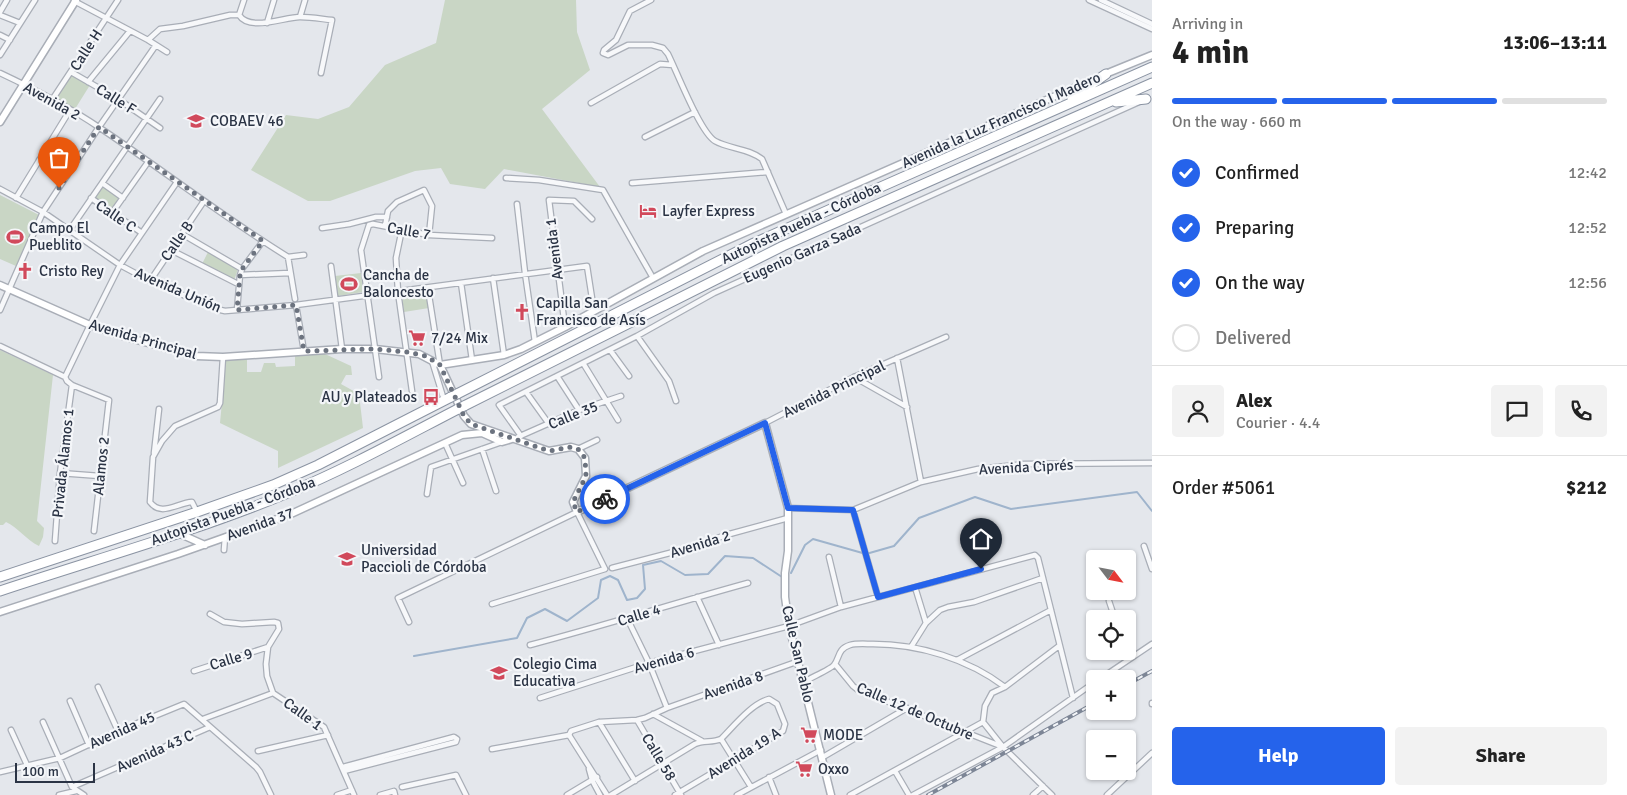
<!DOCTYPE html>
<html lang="en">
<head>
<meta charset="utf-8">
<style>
	body { margin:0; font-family:Signika,sans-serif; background:#f2f2f2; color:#222; height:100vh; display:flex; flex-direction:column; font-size:19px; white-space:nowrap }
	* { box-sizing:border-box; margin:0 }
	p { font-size:16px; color:#767676 }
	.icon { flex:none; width:28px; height:28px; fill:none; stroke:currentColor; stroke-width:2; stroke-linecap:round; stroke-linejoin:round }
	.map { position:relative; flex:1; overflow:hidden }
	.sheet { display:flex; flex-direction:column; background:#fff; width:475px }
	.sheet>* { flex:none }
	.needle { width:32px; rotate:122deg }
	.buttons { position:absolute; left:1086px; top:550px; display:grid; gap:10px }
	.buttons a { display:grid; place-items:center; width:50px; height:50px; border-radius:5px; background:#fff; box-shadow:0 1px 4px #0004; font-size:25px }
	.scale { position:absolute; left:15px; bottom:12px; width:80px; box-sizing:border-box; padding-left:5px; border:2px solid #2b3445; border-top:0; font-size:14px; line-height:18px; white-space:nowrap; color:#2b3445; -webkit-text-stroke:4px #f4f6f9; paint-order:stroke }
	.pin { position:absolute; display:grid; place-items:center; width:42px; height:42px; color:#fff; margin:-51px -21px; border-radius:50% 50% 50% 0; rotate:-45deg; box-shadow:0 0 5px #0007 }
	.pin .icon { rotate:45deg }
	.courier { position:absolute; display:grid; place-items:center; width:50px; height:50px; margin:-25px; border:4px solid #2563eb; border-radius:50%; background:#fff; color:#222; box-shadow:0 1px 6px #0007 }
	.head em { font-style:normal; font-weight:700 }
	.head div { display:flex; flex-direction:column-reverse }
	.head { display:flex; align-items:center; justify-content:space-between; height:85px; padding:0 20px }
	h1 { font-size:32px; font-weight:700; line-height:38px }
	.bar { display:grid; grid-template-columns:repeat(4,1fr); gap:8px 5px; align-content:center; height:60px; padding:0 20px }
	.bar i { height:6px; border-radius:4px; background:#e0e0e0 }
	.bar .on { background:#2563eb }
	.bar p { grid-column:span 4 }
	.line { display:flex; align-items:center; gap:12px; padding:0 20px; border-top:1px solid #e0e0e0 }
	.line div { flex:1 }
	.round { display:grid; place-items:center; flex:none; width:52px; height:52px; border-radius:5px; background:#f2f2f2 }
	ol { padding:0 20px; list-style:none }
	li { display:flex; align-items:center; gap:15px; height:55px }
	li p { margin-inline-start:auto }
	li .icon { padding:5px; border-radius:50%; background:#2563eb; color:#fff; stroke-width:4 }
	li:last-child { color:#767676 }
	li i { width:28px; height:28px; border:2px solid #e0e0e0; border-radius:50% }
	.primary-button { display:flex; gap:10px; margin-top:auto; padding:10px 20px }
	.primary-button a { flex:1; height:58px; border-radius:5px; background:#2563eb; color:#fff; font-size:20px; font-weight:700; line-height:58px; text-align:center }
	.primary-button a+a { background:#f2f2f2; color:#222 }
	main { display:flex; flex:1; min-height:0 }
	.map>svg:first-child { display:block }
	.green { fill:#c9d6c5 }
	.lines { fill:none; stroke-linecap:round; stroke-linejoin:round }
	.stream { stroke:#9fb4cc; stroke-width:2 }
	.street-casing { stroke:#a9aeb7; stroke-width:7 }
	.secondary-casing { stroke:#a9aeb7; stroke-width:9 }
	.highway-casing { stroke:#8b94a3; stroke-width:11 }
	.street { stroke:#f7f8fa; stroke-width:4.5 }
	.secondary { stroke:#fff; stroke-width:6 }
	.highway { stroke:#fff; stroke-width:9 }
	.rail-casing { stroke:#7d8696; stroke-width:4 }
	.rail { stroke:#f4f6f9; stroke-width:2; stroke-dasharray:5.5; stroke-linecap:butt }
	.highway-bridge-casing { stroke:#8b94a3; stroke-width:11; stroke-linecap:butt }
	.highway-bridge { stroke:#fff; stroke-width:9 }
	.done { stroke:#6c737f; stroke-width:5; stroke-dasharray:0 9 }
	.route { stroke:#2563eb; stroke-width:6 }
	.labels { text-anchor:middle; stroke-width:4.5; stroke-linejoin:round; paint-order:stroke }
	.street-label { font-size:15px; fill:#2b3445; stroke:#f4f6f9 }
	.poi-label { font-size:15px; fill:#2b3445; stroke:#f4f6f9; text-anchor:start }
</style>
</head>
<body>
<main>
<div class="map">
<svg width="1152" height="795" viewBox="0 0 1152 795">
	<rect width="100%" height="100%" fill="#e4e7ec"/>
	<path class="green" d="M445 0H576L577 32 590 70 542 109 600 187 504 169 485 189 450 184 441 168 415 171 330 201H308L251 170 286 115 318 119 349 107 385 65 436 43Z
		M71 74 90 85 75 109 56 97Z
		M102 185 119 197 111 210 93 198Z
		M0 195 39 215 16 266 0 259Z
		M208 252 238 269 234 281 202 264Z
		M361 273 363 292 338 296 335 276Z
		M426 293 429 308 404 312 402 297Z
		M0 350 53 375 37 521 44 528 43 537 39 546C26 540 19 528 6 522L3 525H0Z
		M325 354 351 366 352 375H346L341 384 359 394 363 428 278 468V451L220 423 226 359 247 358V372H261L264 363H275L276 367 295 366V355Z"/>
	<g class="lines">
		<path class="stream" d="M791 573 805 545 813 539 866 554 894 546 919 518 975 497 1011 509 1137 492 1152 511
			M414 656 517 638 527 618 545 609 567 621 598 598 601 580 610 576 618 580 627 600 637 598 645 589 643 565 661 561 685 575 708 574 725 556 753 558 782 577"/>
		<g class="street-casing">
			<path id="street" d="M651 0 630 11 616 40 604 50 603 53 608 55 628 45H652L663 48 668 54C677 72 700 132 715 141 729 149 748 148 762 159L786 214
				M1089 0 1152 29
				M1101 0 1152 24
				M74 1 148 40 167 52
				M0 12 7 0
				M0 15 20 23
				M239 15 244 0
				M300 17 305 0
				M267 23 274 0
				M0 35 10 40
				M148 40 160 29 183 26 230 15H239C250 32 284 17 300 17 311 17 322 19 332 20L321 73
				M0 55 35 0
				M71 72 118 99 160 128
				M0 73C34 89 69 107 100 128 163 170 223 217 288 257L304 255
				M88 82 130 31
				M52 100 118 0
				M591 103 660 64 673 65
				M645 137 695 112
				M39 160 67 176
				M506 178 539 180 603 190 653 278
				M102 183 123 198
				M632 183 768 172
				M0 189 43 212 120 265 150 281 216 309 225 311 296 305 587 266 594 311
				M16 198 70 110
				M91 198 142 233
				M517 204 525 273 535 342
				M112 213 148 162
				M385 226 388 211 397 202 424 190 432 206 429 235
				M322 228 349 224 376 217H387
				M402 229 396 258 398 292 412 391
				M69 231 160 99
				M182 234 242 269
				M171 250 238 284
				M288 257 295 299
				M331 266 342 349
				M240 275 290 273
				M493 278 504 355
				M150 281 204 201
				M461 283 472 360
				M428 289 440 365
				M296 305 304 351
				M0 310 43 212 99 127 156 45
				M237 310 240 275 242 269 263 241
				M565 327 549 200 574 201 592 219
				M637 336 669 381 676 401
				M0 346 65 377 67 381 72 385 109 400 94 531
				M610 350 629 376
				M897 358 921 482
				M432 361 444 400
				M583 363 618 420
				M557 376 579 410
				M65 377 90 325 120 265 177 182
				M379 377 361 250 369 225 373 224 429 235 492 238
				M854 377 907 407
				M526 392 549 424
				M765 423 854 377 946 337
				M521 436 499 405 637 336 714 293 1139 102
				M518 437 579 410 621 396
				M445 443 463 483
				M482 449 496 491
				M578 449 597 440
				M154 453 159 409
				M60 473 100 476
				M427 494 431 467 502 442
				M788 508 853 510 921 482 978 469 1024 464 1152 463
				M853 510 878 597
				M197 512 192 502C177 503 161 517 150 502L153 457 162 441 175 426 218 407 220 403 223 357
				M55 541 60 473 72 385
				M1144 546 1152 569
				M224 550 225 537
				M829 557 841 607
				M612 568 685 549 726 535 788 518
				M915 587 926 623
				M697 597 719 645
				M1109 601 1115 619
				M210 614 224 622 242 624 274 622 278 623 279 629 268 647 266 664 267 676 273 693 324 727 354 795
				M627 618 649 663 667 708
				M409 622 398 598 577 512 605 569 492 604
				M530 645C603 626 675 603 748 583
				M911 647 926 623 940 610 948 607 974 602 1043 578
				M957 660 1051 610
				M835 664 853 686 858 690 1003 747
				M194 671 268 647
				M1100 679 1152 644
				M804 682C810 678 831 669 834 665 840 658 837 649 850 645 857 643 866 644 873 644 919 644 968 659 1005 687
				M98 687 118 731
				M540 698 649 663 789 626 841 607 1035 555 1038 558 1073 698
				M70 701 89 745
				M1152 703V704
				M653 714 702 741
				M203 719 273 693
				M637 720 681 795
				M43 722 72 787 84 795
				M599 722 635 781
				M11 730 27 765
				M569 735 571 731 599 722 637 720 645 718 667 708 799 661
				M569 735 607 795
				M721 739 751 787
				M492 749 569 735
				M258 751 328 735
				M823 757 907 708
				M343 767 454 737 457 739 456 742 344 771
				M589 769 592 780 600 795
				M895 771 909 795
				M0 772 60 758 118 731 184 704 256 767 260 772 271 795
				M769 777 776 795
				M72 787 210 727
				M402 787 456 775 466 795
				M59 795 76 791
				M337 795 352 790
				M380 795 394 791 395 795
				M567 795 597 777
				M611 795 695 744C704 740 712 743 721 739 734 726 751 704 769 699L777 704 785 724 783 731 675 795
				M737 795 821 750
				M850 795 983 722
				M913 795 1003 747 1095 682
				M1033 795 1043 786
				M1052 795 1003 747 983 722 985 706 992 693 1005 687 1059 646
				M1107 795 1152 753"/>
		</g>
		<g class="secondary-casing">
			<path id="secondary" d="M1103 75 1152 55
				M0 122 76 0
				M0 285 90 325 126 337 196 356 223 357 342 349H375L419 354 440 365
				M440 365 464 416 471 424 549 451 571 447 578 449 585 458 586 476 573 502 577 512 765 423 788 508V551L785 573V597L789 626 831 795
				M440 365 504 355 521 349 565 327 703 251 1094 79
				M178 533 205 545
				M0 612 178 554 291 514 462 435 482 433 502 442 512 439"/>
		</g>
		<g class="highway-casing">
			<path id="highway" d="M1072 98 1106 74
				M1116 102 1146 99
				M457 394 754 243 1152 67
				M464 406 783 246 1152 83
				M0 577 197 512 273 485 318 465 451 397
				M0 591C96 559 194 532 288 493 346 469 402 438 458 409"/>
		</g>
		<use href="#street" class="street"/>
		<use href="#secondary" class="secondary"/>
		<use href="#highway" class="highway"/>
		<g class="rail-casing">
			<path id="rail" d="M1128 684 1152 671
				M928 795 1095 703"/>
		</g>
		<use href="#rail" class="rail"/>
		<g class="highway-bridge-casing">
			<path id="highway-bridge" d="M451 397 457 394
				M458 409 464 406"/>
		</g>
		<use href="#highway-bridge" class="highway-bridge"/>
	</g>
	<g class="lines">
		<path class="done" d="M59 188 99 127 263 241 242 269 240 275 237 310 296 305 304 351 375 349 407 352 426 356 440 365 464 416 471 424 549 451 571 447 578 449 585 458 586 476 573 502 577 512 605 499"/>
		<path class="route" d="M605 499 765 423 788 508 853 510 878 597 981 569"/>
	</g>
	<defs>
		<g id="school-bare" transform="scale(1.35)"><path d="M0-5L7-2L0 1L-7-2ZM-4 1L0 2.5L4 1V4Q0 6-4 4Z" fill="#d1495b" stroke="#f4f6f9" stroke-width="2.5" paint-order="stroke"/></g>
		<g id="hotel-bare" transform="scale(1.35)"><path d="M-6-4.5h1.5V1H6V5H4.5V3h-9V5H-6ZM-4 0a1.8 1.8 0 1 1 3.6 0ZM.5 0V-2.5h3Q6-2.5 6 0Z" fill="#d1495b" stroke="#f4f6f9" stroke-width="2.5" paint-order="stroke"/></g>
		<g id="stadium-bare" transform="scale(1.35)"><path d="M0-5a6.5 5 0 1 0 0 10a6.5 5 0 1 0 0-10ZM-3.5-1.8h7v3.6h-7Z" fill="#d1495b" stroke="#f4f6f9" stroke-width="2.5" paint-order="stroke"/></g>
		<g id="church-bare" transform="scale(1.35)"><path d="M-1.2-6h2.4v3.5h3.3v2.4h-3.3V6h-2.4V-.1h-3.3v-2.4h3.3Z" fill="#d1495b" stroke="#f4f6f9" stroke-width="2.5" paint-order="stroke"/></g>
		<g id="supermarket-bare" transform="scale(1.35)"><path d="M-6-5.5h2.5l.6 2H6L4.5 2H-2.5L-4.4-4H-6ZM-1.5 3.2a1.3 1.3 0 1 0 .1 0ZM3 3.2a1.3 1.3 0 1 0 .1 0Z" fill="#d1495b" stroke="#f4f6f9" stroke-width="2.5" paint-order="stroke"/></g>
		<g id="bus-bare" transform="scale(1.35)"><path d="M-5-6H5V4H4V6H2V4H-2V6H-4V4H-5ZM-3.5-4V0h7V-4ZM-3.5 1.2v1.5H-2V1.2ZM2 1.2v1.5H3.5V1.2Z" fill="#d1495b" stroke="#f4f6f9" stroke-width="2.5" paint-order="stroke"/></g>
		<g id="university-bare" transform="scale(1.35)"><path d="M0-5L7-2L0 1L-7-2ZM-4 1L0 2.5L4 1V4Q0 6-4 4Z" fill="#d1495b" stroke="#f4f6f9" stroke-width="2.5" paint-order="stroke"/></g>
	</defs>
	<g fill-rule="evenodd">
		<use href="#school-bare" x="196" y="121"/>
		<use href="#hotel-bare" x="648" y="211"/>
		<use href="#stadium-bare" x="15" y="237"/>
		<use href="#church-bare" x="25" y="271"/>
		<use href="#stadium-bare" x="349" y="284"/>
		<use href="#church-bare" x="522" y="312"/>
		<use href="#supermarket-bare" x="417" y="338"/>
		<use href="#bus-bare" x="431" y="397"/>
		<use href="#university-bare" x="347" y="559"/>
		<use href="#school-bare" x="499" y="673"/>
		<use href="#supermarket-bare" x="809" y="735"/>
		<use href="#supermarket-bare" x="804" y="769"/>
	</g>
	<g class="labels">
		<g class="street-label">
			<text transform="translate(86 50) rotate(-57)" y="5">Calle H</text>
			<text transform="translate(116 99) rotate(32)" y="5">Calle F</text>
			<text transform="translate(52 101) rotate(29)" y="5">Avenida 2</text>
			<text transform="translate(1001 120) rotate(-24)" y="5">Avenida la Luz Francisco I Madero</text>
			<text transform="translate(116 216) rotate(34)" y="5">Calle C</text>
			<text transform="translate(801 223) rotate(-25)" y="5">Autopista Puebla - Córdoba</text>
			<text transform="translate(409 231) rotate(10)" y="5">Calle 7</text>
			<text transform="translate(177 241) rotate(-55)" y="5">Calle B</text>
			<text transform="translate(554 249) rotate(-97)" y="5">Avenida 1</text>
			<text transform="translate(802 253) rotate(-24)" y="5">Eugenio Garza Sada</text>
			<text transform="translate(178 290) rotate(23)" y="5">Avenida Unión</text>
			<text transform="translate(143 339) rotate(16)" y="5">Avenida Principal</text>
			<text transform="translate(834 389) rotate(-26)" y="5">Avenida Principal</text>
			<text transform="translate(573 415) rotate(-22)" y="5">Calle 35</text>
			<text transform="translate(63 463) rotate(-84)" y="5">Privada Álamos 1</text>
			<text transform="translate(101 466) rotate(-84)" y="5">Alamos 2</text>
			<text transform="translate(1026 467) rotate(-3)" y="5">Avenida Ciprés</text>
			<text transform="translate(233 511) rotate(-20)" y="5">Autopista Puebla - Córdoba</text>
			<text transform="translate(260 524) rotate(-20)" y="5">Avenida 37</text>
			<text transform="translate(700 544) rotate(-17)" y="5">Avenida 2</text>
			<text transform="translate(639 615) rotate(-17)" y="5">Calle 4</text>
			<text transform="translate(798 654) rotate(77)" y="5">Calle San Pablo</text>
			<text transform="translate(231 659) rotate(-17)" y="5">Calle 9</text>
			<text transform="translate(664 660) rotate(-16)" y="5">Avenida 6</text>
			<text transform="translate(733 685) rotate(-19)" y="5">Avenida 8</text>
			<text transform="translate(915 711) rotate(23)" y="5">Calle 12 de Octubre</text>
			<text transform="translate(303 714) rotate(36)" y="5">Calle 1</text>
			<text transform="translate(122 730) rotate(-24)" y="5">Avenida 45</text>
			<text transform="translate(155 751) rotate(-24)" y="5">Avenida 43 C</text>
			<text transform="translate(744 753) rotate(-32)" y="5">Avenida 19 A</text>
			<text transform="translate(659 757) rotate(59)" y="5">Calle 58</text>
		</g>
		<g class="poi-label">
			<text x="210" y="126">COBAEV 46</text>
			<text x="662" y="216">Layfer Express</text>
			<text x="29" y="233">Campo El<tspan x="29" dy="17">Pueblito</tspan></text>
			<text x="39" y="276">Cristo Rey</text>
			<text x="363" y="280">Cancha de<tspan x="363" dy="17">Baloncesto</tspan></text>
			<text x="536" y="308">Capilla San<tspan x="536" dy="17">Francisco de Asís</tspan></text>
			<text x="431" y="343">7/24 Mix</text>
			<text x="417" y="402" text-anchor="end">AU y Plateados</text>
			<text x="361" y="555">Universidad<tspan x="361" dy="17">Paccioli de Córdoba</tspan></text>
			<text x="513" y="669">Colegio Cima<tspan x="513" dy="17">Educativa</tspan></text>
			<text x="823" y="740">MODE</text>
			<text x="818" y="774">Oxxo</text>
		</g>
	</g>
</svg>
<div class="buttons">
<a><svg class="needle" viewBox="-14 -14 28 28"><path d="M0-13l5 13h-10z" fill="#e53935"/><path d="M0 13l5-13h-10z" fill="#767676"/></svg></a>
<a><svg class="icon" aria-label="locate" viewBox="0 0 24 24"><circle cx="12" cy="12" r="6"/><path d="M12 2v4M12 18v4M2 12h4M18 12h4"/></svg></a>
<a>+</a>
<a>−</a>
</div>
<div class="scale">100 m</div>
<div class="pin" style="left:59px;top:188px;background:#ea580c"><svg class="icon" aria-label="bag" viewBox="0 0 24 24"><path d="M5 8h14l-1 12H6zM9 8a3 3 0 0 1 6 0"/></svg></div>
<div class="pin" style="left:981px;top:569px;background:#1f2937"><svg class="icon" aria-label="home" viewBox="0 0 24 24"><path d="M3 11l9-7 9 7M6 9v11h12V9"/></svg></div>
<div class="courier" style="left:605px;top:499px"><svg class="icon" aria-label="bike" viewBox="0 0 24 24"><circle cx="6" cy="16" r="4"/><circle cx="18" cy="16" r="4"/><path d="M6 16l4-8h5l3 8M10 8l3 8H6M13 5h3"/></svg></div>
</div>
<section class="sheet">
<div class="head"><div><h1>4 min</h1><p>Arriving in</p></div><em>13:06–13:11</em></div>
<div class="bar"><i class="on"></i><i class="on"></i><i class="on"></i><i></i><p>On the way · 660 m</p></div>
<ol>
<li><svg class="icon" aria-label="check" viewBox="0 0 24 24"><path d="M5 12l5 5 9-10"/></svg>Confirmed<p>12:42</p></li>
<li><svg class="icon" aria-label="check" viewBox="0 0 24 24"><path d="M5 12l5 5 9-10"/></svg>Preparing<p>12:52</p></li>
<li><svg class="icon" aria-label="check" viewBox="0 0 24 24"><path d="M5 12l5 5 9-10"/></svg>On the way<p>12:56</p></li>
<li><i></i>Delivered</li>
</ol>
<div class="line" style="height:90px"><a class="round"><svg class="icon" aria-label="person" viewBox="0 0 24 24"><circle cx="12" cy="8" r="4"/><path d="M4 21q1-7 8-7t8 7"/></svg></a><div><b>Alex</b><p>Courier · 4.4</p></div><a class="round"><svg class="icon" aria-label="chat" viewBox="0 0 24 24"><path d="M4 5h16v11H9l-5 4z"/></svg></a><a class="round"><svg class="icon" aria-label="phone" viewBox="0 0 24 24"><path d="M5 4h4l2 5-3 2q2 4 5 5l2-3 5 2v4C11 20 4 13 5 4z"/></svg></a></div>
<div class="line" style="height:65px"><div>Order #5061</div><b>$212</b></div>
<div class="primary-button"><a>Help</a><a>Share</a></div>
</section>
</main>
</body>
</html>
